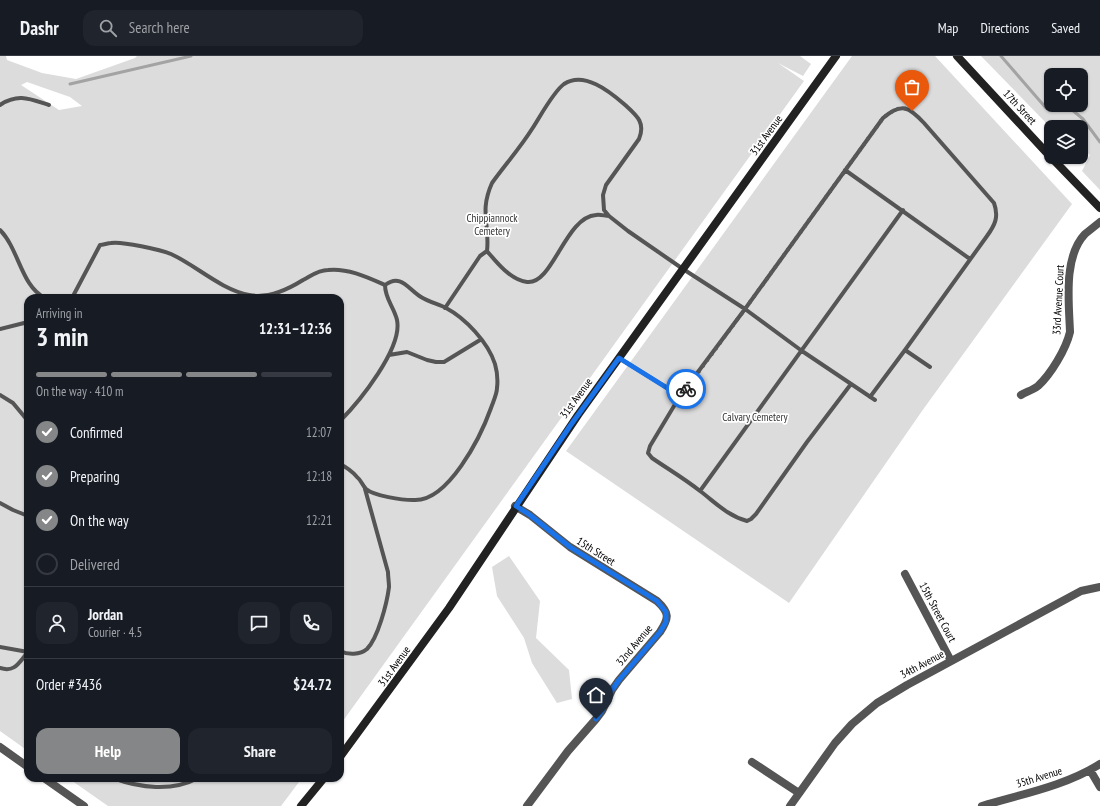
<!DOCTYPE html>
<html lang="en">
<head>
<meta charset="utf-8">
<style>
	body { margin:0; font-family:"PT Sans Narrow",sans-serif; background:#20242c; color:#f1f3f6; height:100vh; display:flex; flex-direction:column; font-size:15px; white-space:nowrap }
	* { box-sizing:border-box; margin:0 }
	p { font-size:13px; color:#9ea1a6 }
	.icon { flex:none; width:22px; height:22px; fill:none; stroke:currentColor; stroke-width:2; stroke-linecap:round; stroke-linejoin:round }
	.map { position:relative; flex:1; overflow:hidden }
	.sheet { position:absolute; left:24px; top:238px; width:320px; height:488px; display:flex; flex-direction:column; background:#171b24; border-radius:12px; box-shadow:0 1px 3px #0004 }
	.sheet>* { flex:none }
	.controls { position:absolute; left:1044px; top:12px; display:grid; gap:8px }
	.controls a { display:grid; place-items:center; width:44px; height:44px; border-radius:8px; background:#171b24; box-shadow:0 1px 3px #0004; font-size:20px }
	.pin { position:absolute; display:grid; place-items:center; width:34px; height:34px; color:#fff; margin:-41px -17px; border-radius:50% 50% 50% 0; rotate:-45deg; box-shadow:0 0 4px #0007 }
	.pin .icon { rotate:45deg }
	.courier { position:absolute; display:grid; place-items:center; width:40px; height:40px; margin:-20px; border:3px solid #1a73e8; border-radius:50%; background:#fff; color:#222; box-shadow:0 1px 5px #0007 }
	.summary em { font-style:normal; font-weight:700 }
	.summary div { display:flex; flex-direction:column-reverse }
	.summary { display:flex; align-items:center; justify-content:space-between; height:68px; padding:0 12px }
	h1 { font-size:26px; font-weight:700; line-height:30px }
	.bar { display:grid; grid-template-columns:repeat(4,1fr); gap:6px 4px; align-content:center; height:48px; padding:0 12px }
	.bar i { height:5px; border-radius:3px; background:#363941 }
	.bar .on { background:#858687 }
	.bar p { grid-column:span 4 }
	.line { display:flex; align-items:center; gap:10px; padding:0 12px; border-top:1px solid #363941 }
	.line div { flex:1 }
	.round { display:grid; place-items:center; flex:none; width:42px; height:42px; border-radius:12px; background:#20242c }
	ol { padding:0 12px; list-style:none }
	li { display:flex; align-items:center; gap:12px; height:44px }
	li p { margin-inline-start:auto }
	li .icon { padding:4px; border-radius:50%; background:#858687; color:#fff; stroke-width:4 }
	li:last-child { color:#9ea1a6 }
	li i { width:22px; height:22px; border:2px solid #363941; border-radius:50% }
	.action { display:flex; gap:8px; margin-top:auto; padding:8px 12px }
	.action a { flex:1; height:46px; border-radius:12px; background:#858687; color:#fff; font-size:16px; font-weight:700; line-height:46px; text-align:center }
	.action a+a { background:#20242c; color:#f1f3f6 }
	header { display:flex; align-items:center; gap:24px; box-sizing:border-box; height:56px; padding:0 20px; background:#171b24; border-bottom:1px solid #363941 }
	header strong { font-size:19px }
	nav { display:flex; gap:22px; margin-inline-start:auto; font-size:14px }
	.search { width:280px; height:36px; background:#20242c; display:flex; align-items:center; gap:10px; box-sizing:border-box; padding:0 14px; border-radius:12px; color:#9ea1a6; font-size:15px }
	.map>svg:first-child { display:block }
	.green { fill:#dcdcdc; fill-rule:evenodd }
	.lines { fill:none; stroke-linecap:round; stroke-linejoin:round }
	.stream { stroke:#a3a3a3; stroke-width:3 }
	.lane { stroke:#555; stroke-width:4 }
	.street { stroke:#555; stroke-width:8 }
	.secondary { stroke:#222; stroke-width:8 }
	.done { stroke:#595959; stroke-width:4; stroke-dasharray:0 7.2 }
	.route { stroke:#1a73e8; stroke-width:5 }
	.labels { text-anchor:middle; stroke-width:3.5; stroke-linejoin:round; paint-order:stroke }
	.street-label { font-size:11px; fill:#000; stroke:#fff }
	.park-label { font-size:11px; fill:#333; stroke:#fff }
</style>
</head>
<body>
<header>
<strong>Dashr</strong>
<div class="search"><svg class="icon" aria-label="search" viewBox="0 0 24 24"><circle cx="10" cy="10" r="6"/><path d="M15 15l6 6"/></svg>Search here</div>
<nav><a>Map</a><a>Directions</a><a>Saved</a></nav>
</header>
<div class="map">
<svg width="1100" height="750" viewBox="0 0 1100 750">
	<rect width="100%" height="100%" fill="#fff"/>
	<path class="green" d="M0 0H6L7 4 42 17 76 23 135 2 137 0H800L811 8 803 20 778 7 804 25 340 669V242H28V695L0 675ZM27 26 70 41 82 50 59 54 21 29Z
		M852 0H935L1072 148 922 355 789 547 566 395Z
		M981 0H1100V134L1082 115 1090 99 1081 91V71L1051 72ZM1051 19H1081V49H1051Z
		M509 500 540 545 536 582 569 614 572 643 557 647 532 607 524 582 497 540 492 511Z
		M68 722H302L281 750H108Z"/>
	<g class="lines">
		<path class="stream" d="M1001 0 1046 52 1071 53 1083 63 1100 86
			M70 28 191 0"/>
		<path class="lane" d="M0 49C18 37 30 43 49 49
			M845 114 970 203
			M609 160C605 160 600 158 596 159 565 161 553 229 527 226 511 224 497 207 487 195 490 168 479 156 492 127 505 109 520 92 532 73 540 61 553 36 564 28 584 15 609 35 624 48 636 59 646 66 639 83L606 129 603 139 604 154 609 160 628 175 683 213 745 253 802 295 875 344
			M0 174C19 193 21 230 45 242
			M72 242 100 189C103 189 108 187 111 187 122 185 161 194 171 198 197 210 220 233 249 239 268 243 287 234 303 224 311 220 318 214 328 214 348 212 367 221 385 229
			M445 252 480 200 487 195
			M0 273 28 266
			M905 294 930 311
			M389 299 407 296 427 304 436 306H444L480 284
			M619 302 680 340
			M851 328 807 386 756 458 751 463 747 465C728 460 716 447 700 435 685 423 668 413 652 402L648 397 650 390 680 340 745 253 883 62C902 46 909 51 924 67L994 147C999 161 995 169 987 180L905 294 870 341
			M0 339 13 347 28 365
			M340 365C359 346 403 292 397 264 394 251 385 243 385 229 401 217 408 233 421 241 429 246 438 248 446 252 465 262 488 286 495 308 497 315 498 324 497 332 497 338 493 346 491 352 481 380 448 447 413 444 402 444 374 440 366 433 362 429 361 424 357 421 352 415 346 411 340 408
			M700 435 903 154
			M0 447 13 454 28 460
			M0 591 28 596
			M340 595C348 599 360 599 367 593 378 582 387 547 389 531 389 526 388 521 388 516L365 433
			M0 612C15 617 19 606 28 596
			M113 722C140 732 172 736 198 722"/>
		<path class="street" d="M1021 339C1026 336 1033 334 1038 330 1051 318 1066 293 1070 276 1069 247 1063 201 1085 178 1090 174 1095 170 1100 166
			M515 450 530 459 570 491 657 545C670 557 669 562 660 576L619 624 612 634 602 655 596 663 568 695 527 750
			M905 518 951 605
			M0 691 28 711
			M752 706 799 737
			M1090 714 1100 731
			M44 722 84 750
			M790 750 835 687 852 668 877 647 907 629 1081 535 1100 531
			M982 750C1022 738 1065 730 1100 708"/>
		<path class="secondary" d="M957 0 1045 95 1100 152
			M340 701 449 552 578 359 836 0
			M301 750 324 722"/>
	</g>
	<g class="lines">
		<path class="done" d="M686 333 745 253 883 62C893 54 900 49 912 55"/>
		<path class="route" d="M596 663 602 655 612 634 619 624 660 576 666 566V556L657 545 570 491 530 459 516 450 570 370 619 302 680 340 686 333"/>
	</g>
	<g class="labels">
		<g class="street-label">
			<text transform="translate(1020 51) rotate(47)" y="4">17th Street</text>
			<text transform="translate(766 79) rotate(-54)" y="4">31st Avenue</text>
			<text transform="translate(1058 244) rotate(-87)" y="4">33rd Avenue Court</text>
			<text transform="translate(576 342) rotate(-54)" y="4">31st Avenue</text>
			<text transform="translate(596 495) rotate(32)" y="4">15th Street</text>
			<text transform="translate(938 556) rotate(62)" y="4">15th Street Court</text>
			<text transform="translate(634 589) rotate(-50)" y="4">32nd Avenue</text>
			<text transform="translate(922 608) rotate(-28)" y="4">34th Avenue</text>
			<text transform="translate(394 610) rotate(-54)" y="4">31st Avenue</text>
			<text transform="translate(1039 721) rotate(-17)" y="4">35th Avenue</text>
		</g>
		<g class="park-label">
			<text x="492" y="166">Chippiannock<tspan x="492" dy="13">Cemetery</tspan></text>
			<text x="755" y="365">Calvary Cemetery</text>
		</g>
	</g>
</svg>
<div class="controls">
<a><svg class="icon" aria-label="locate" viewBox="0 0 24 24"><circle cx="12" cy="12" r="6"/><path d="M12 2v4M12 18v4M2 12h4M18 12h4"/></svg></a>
<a><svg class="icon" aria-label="layers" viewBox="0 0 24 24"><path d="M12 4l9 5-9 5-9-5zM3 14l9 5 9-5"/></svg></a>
</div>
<div class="pin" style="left:912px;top:55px;background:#ea580c"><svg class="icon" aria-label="bag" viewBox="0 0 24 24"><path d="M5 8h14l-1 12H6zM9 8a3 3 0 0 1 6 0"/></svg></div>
<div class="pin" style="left:596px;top:663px;background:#1f2937"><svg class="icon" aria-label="home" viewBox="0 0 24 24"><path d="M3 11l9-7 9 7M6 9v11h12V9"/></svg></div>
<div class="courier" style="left:686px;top:333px"><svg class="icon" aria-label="bike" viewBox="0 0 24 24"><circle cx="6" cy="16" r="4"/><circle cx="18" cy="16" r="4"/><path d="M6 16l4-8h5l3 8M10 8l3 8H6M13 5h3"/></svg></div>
<section class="sheet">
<div class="summary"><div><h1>3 min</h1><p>Arriving in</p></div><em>12:31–12:36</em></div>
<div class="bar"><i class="on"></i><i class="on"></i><i class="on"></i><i></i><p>On the way · 410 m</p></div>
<ol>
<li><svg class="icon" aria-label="check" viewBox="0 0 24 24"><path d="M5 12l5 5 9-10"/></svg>Confirmed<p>12:07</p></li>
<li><svg class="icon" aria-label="check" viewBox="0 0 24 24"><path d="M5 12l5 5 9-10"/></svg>Preparing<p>12:18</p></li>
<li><svg class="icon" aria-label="check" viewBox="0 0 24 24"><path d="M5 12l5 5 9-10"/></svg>On the way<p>12:21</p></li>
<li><i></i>Delivered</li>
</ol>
<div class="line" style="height:72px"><a class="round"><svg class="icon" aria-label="person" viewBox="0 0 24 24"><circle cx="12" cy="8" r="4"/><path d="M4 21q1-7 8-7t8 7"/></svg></a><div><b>Jordan</b><p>Courier · 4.5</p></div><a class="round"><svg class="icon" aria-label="chat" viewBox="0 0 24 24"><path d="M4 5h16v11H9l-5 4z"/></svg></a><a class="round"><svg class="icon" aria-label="phone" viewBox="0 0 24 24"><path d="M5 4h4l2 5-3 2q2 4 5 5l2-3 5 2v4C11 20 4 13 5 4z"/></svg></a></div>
<div class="line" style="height:52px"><div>Order #3436</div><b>$24.72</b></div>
<div class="action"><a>Help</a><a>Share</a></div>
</section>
</div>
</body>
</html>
